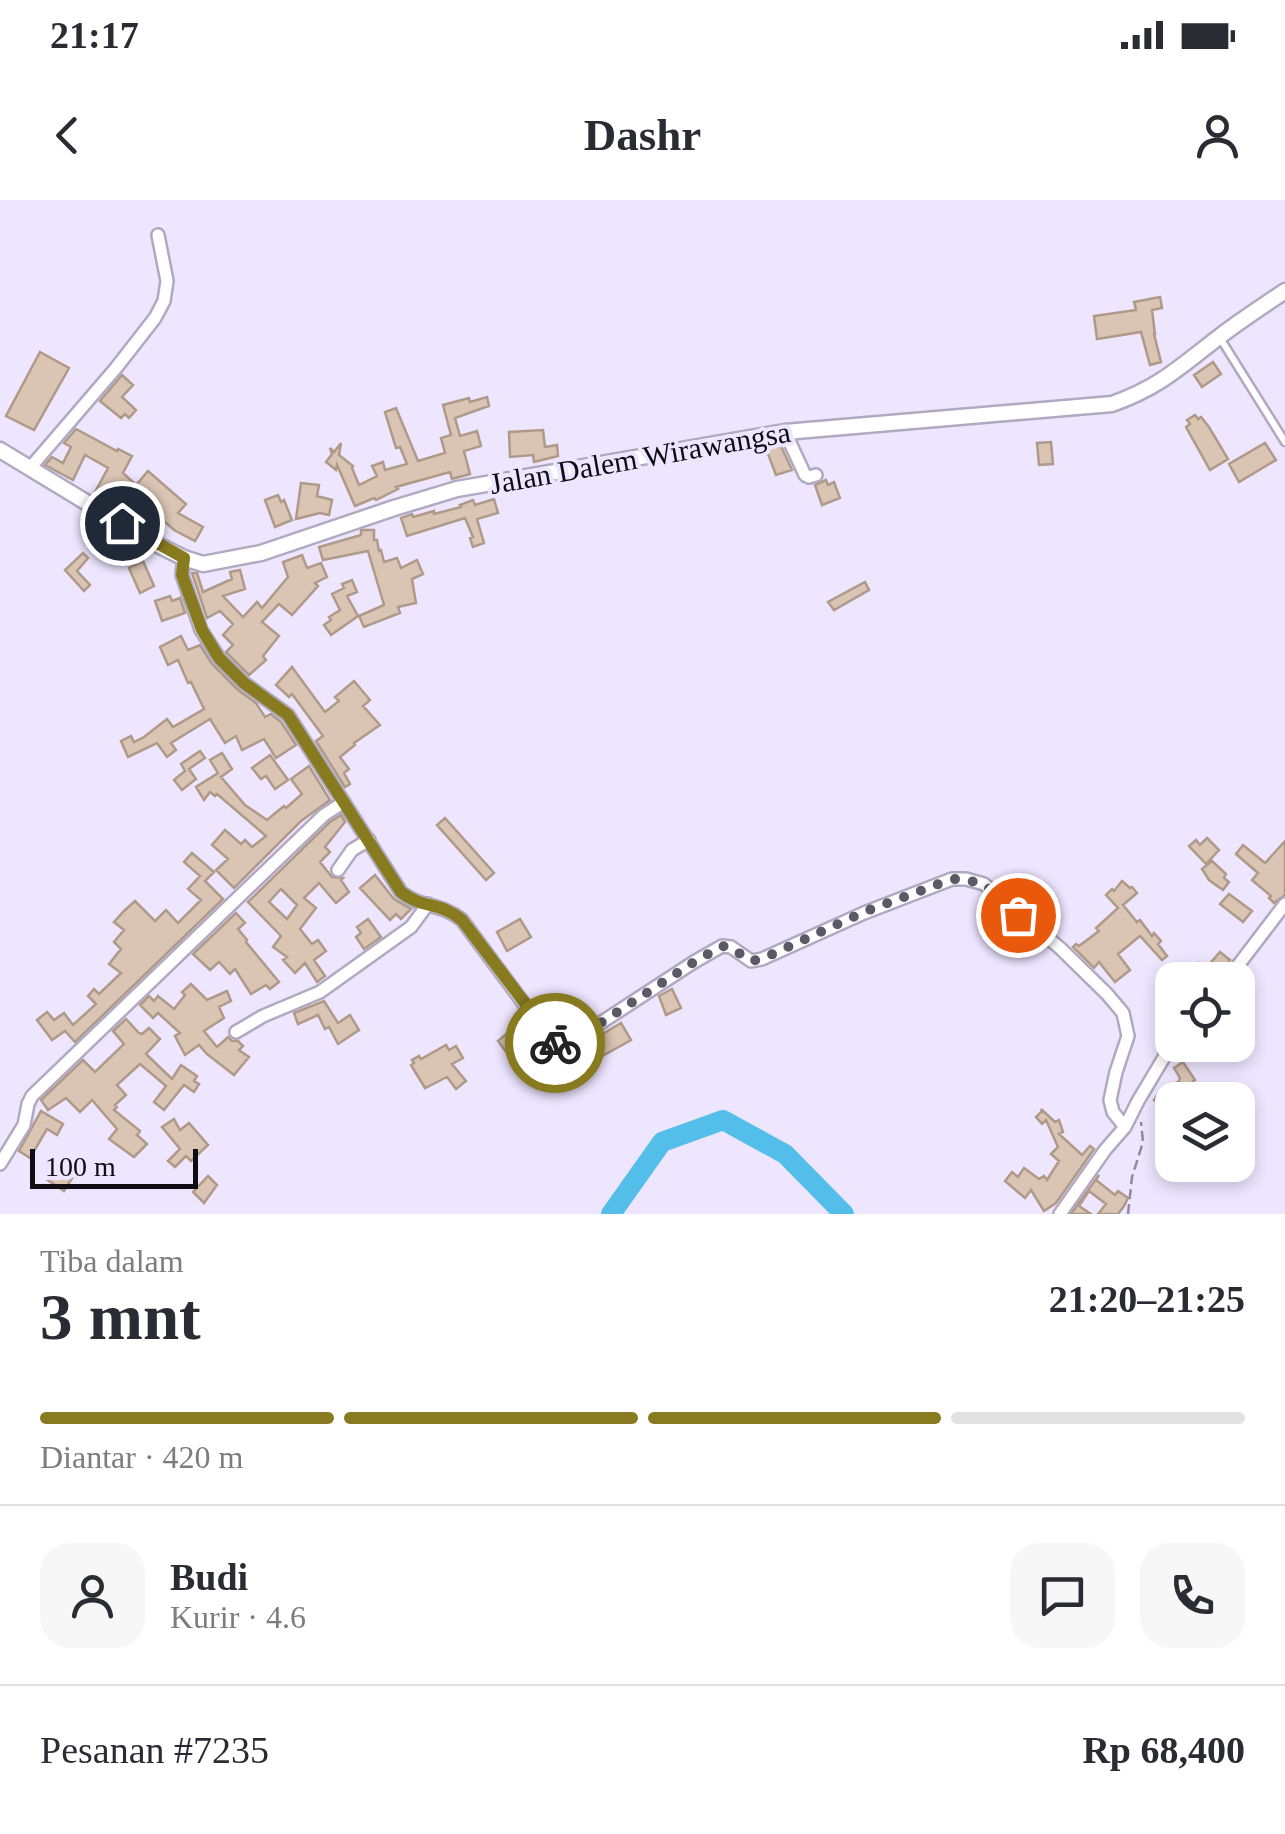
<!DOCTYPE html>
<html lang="id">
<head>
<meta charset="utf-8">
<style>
	body { margin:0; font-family:Georgia,serif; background:#f7f7f7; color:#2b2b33; height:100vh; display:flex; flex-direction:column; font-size:38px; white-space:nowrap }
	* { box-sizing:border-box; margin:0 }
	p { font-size:32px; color:#7c7c81 }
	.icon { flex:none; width:55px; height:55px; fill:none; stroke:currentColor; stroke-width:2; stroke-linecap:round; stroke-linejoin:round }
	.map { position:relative; height:1014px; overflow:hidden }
	.drawer { display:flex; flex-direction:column; background:#fff; flex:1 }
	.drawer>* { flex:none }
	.tools { position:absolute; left:1155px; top:762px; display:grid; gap:20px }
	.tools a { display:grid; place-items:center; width:100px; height:100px; border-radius:20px; background:#fff; box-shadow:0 5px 15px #0003; font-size:50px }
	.scale { position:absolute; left:30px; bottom:25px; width:168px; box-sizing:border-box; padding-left:10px; border:5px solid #0f0c14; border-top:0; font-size:28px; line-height:35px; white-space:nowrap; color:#0f0c14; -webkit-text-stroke:8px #eee6ff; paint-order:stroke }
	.pin { position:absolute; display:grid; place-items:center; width:85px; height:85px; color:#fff; margin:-42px; border:5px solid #fff; border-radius:50%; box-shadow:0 2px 10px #0007 }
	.courier { position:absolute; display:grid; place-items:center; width:100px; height:100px; margin:-50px; border:8px solid #877a1f; border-radius:50%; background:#fff; color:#222; box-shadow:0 2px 12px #0007 }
	.head em { font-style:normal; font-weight:700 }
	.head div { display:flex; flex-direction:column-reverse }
	.head { display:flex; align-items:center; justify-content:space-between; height:170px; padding:0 40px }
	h1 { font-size:65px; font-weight:700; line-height:75px }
	.bar { display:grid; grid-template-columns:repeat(4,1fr); gap:15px 10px; align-content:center; height:120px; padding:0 40px }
	.bar i { height:12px; border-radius:8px; background:#e1e1e2 }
	.bar .active { background:#877a1f }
	.bar p { grid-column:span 4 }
	.line { display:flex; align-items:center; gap:25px; padding:0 40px; border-top:2px solid #e1e1e2 }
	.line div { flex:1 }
	.round { display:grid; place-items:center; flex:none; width:105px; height:105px; border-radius:30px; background:#f7f7f7 }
	.status { display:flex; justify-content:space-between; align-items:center; height:70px; padding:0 50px; background:#fff; direction:ltr }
	.status svg { height:28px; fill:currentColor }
	header { display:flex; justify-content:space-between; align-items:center; height:130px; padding:0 40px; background:#fff; font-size:45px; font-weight:700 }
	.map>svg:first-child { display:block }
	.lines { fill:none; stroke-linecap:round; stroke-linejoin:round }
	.river { stroke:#53bee9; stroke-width:20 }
	.building { fill:#dac4b3; stroke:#af9989; stroke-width:2.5; fill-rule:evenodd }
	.service-casing { stroke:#b0a9c0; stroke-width:11 }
	.minor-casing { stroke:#b0a9c0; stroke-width:16 }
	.tertiary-casing { stroke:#b0a9c0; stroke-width:19 }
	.path { stroke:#908a9c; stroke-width:2.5; stroke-dasharray:10 5; stroke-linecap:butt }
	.service { stroke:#fff; stroke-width:6 }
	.minor { stroke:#fff; stroke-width:11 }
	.tertiary { stroke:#fff; stroke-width:14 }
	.done { stroke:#5d5866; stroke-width:10; stroke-dasharray:0 18 }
	.route { stroke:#877a1f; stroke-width:12 }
	.labels { text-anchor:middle; stroke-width:8; stroke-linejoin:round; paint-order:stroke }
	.street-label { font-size:30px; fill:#0f0c14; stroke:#eee6ff }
</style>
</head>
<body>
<div class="status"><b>21:17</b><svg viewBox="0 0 49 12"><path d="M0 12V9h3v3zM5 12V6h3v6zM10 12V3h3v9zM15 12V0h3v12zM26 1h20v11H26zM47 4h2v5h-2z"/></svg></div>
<header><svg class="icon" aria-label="back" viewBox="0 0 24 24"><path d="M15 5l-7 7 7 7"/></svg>Dashr<svg class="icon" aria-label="person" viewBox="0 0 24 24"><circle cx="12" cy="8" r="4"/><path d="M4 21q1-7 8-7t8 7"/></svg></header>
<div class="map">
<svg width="1285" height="1014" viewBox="0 0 1285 1014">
	<rect width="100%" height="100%" fill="#eee6ff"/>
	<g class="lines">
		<path class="river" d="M611 1014 662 942 723 920 785 954 844 1014"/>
	</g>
	<path class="building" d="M1160 97 1162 108 1152 110 1155 134H1154L1161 162 1150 165 1141 132 1097 139 1094 116 1136 110 1134 102Z
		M40 152 69 168 34 230 6 216Z
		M1213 162 1221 174 1202 187 1194 175Z
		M122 175 133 185 122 197 136 210 129 218 125 214 121 218 100 201Z
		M487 197 489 206 455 218 460 236 477 231 481 246 464 251 470 274 452 279 450 272 396 287 398 289 376 300 374 298 355 306 337 265 336 270 326 262 332 254 330 248 334 252 341 243 339 255 353 266 352 268 359 285 377 276 372 266 383 262 385 270 407 264 400 247 396 248 385 212 396 208 418 261 445 253 441 238 451 235 443 205 469 198 470 202Z
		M1195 215 1198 219 1201 217 1209 227 1228 259 1210 270 1186 227 1190 224 1187 220Z
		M76 229 117 251 118 249 132 256 123 273 136 285 148 271 186 304 178 313 203 327 195 341 174 330 139 299 126 314 94 294 108 268 85 255 73 280 45 265 52 257 63 263 71 247 64 243Z
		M543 230 545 247 557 245 558 256 534 262 533 255 510 257 509 232Z
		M1051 242 1053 264 1039 265 1037 243Z
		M1265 243 1276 260 1239 282 1229 264Z
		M780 244 792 270 776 275 765 246Z
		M826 280 828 285 834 282 840 298 822 305 815 285Z
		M301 283 319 285 317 296 332 300 329 315 320 313 296 319Z
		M278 295 281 302 284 300 292 320 275 327 265 300Z
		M494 299 498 313 477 319 484 343 473 347 470 338 473 337 465 318 407 336 401 318 412 314 413 317 434 311V314L461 307 460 305 473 300 475 305Z
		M361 330H374V340H377L379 351 381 350 384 362 397 358 401 368 417 360 423 374 412 379 416 403 398 407 400 413 364 427 359 416 384 405 368 351 323 360 319 347 361 335Z
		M83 353 88 358 77 371 90 385 84 391 65 370Z
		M302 355 307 368 321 363 327 377 315 383 318 386 292 415 279 404 262 422 279 436 263 456 266 460 249 475 226 452 233 445 223 435 233 424 220 411 207 418 192 373H197L203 392 232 379 230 372 240 370 245 389 223 396 243 417 257 402 262 408 288 377 283 362Z
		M143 361 154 386 140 393 129 368Z
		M352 380 357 392 347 396 358 416 331 435 324 425 331 420 329 417 340 410 332 394 344 388 342 384Z
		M865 382 869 390 834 410 828 402Z
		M170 396 172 401 180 398 185 413 162 421 155 401Z
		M181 436 188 450 200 445 212 464 238 490 256 503 265 517 271 514 281 522 296 545 276 558 264 539 242 550 236 536 225 543 210 519 171 543 176 550 167 557 157 543 128 557 121 541 131 536 134 542 144 537 167 519 173 527 204 509 191 482 188 483 178 460 168 465 160 447Z
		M292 467 325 512 339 501 335 497 354 481 370 500 363 506 380 525 354 543 355 545 340 557 349 569 344 573 350 584 345 587 316 541 323 536 292 494 289 497 276 485Z
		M200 551 205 558 189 569 196 579 182 590 174 580 185 571 181 564Z
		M222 553 232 569 221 577 245 605 267 620 284 606 286 608 302 594 291 579 309 566 330 600 301 621 234 688 216 670 228 659 212 645 225 630 241 644 245 640 252 647 266 636 217 594 215 596 210 592 204 600 196 587 218 573 210 560Z
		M270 555 288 580 275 589 266 576 261 579 252 568Z
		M341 615 345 622 325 647 330 652 320 662 332 677 343 678 341 680 349 692 336 703 319 683 304 698 316 708 300 729 312 744 318 740 326 751 314 760 325 776 317 782 305 763 295 773 283 760 287 757 273 747 281 736 248 702 330 622ZM281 689 297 705 287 719 269 702Z
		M445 618 494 673 486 680 437 625Z
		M1207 638 1219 650 1206 664 1189 646 1196 640 1200 645Z
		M1285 641V695L1274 703 1269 698 1271 696 1252 680 1258 673 1236 654 1243 645 1265 663Z
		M192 653 214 672 205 681 223 699 75 842 65 831 52 840 37 820 47 812 54 820 64 813 73 825 96 804 88 796 94 789 99 794 121 773 109 764 121 749 114 742 124 730 114 722 124 711 135 701 155 721 166 710 178 723 201 700 188 689 200 676 184 662Z
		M1212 661 1226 674 1224 678 1229 682 1223 690 1209 680 1202 669Z
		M375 675 394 699 411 709 401 719 396 714 390 720 360 688Z
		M1122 681 1130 688 1132 687 1137 693 1123 705 1137 722 1140 720 1152 736 1154 733 1161 741 1158 744 1167 756 1162 760 1140 736 1118 754 1130 770 1115 782 1099 762 1094 768 1073 747 1076 744 1079 746 1099 731 1096 728 1118 708 1106 695 1112 689 1114 691Z
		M1229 694 1252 711 1243 722 1220 704Z
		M236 713 245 723 238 729 247 740 246 742 279 782 270 789 266 785 251 794 235 769 230 774 219 762 210 770 193 754Z
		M368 719 381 737 364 749 356 737 361 733 357 727Z
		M520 719 531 737 507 751 497 732Z
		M1220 752 1230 760 1214 780H1197L1189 773 1199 763 1205 769Z
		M191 784 207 800 227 791 231 801 219 807 224 818 204 831 217 847 228 837 232 841H238L243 846 239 850 249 857 234 875 207 854 199 845 185 855 175 836 180 833 158 813 153 818 140 805 149 796 154 801 158 796 174 809 185 795 182 792Z
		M672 789 681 808 666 815 659 796Z
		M324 801 338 823 350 815 359 830 338 844 329 827 325 829 318 815 298 824 294 813Z
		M563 802 572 814 564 820 571 831 561 835 559 832 560 831 549 815Z
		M126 819 139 833 142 834 149 828 160 839 146 854 172 879 181 865 197 876 194 881 199 884 194 892 184 885 164 910 154 902 166 886 140 864 117 885 126 895 115 905 117 907 114 910 140 931 137 935 147 944 134 957 109 939 117 929 92 900 80 912 66 898 48 910 41 900 83 860 95 872 124 844 113 831Z
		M524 819 535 835 510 857 498 841Z
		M621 823 631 840 593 861 588 852 585 854 581 847Z
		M446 845 449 850 456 846 463 858 452 864 466 881 456 889 447 877 425 888 411 865 414 863 412 860 419 856 421 859Z
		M1183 862 1195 880 1193 881 1194 884 1182 892 1183 894 1172 901 1169 896 1162 905 1154 900 1158 894 1179 881 1180 878 1174 868Z
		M1041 909 1055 922 1059 920 1063 932 1059 934 1082 955 1090 946 1094 949 1056 1003 1044 1011 1031 990 1025 998 1005 981 1012 972 1018 977 1024 968 1039 979 1044 976 1047 980 1059 961 1051 954 1058 947 1046 920 1042 924 1036 917 1042 911Z
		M41 911 63 924 57 935 47 929 30 958 19 951Z
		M174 919 180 930 189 923 208 945 191 961 186 956 175 967 168 961 180 949 162 927Z
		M66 966 76 972 64 991 46 979 53 968 62 973Z
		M1099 975 1096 980 1115 995 1118 991 1128 998 1124 1006 1118 1014H1098L1106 1004 1089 991 1079 1006 1091 1014H1071Z
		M208 976 217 985 204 1003 193 992Z"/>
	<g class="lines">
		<g class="service-casing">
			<path id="service" d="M1220 138 1285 242"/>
		</g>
		<g class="minor-casing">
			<path id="minor" d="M785 232 805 275 809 277 816 275
				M30 268 116 168 155 118 164 101 167 81 158 35
				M184 358 182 375 201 430 219 458 244 483 288 515 401 692C421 709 440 702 462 720L553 843 560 846 576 839 694 762 722 746 731 747 751 761 762 759 864 713 952 679H966L984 684 1060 748 1107 794 1123 813 1128 836 1116 872 1110 900 1113 912 1125 927
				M338 670 352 650 369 640
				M1227 780 1285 704
				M236 832 263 816 320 792 411 727 428 704
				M0 964 24 925 28 904 32 896 324 615 344 602
				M1060 1014 1105 950 1125 927 1138 901 1172 844"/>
		</g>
		<g class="tertiary-casing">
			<path id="tertiary" d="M0 250 150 341 184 358 203 364 261 353 394 308 457 289 785 232 1112 204C1160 187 1181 166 1219 137 1241 120 1263 106 1285 91"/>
		</g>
		<path class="path" d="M1128 1014 1132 977 1143 942 1141 922"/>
		<use href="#service" class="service"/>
		<use href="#minor" class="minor"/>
		<use href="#tertiary" class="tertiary"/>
	</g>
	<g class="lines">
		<path class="done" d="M555 843 560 846 576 839 694 762 722 746 730 747 751 761 762 759 864 712 952 679C987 680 994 692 1018 715"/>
		<path class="route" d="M122 323 184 358 182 375 202 430 219 458 244 483 288 515 401 692C422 709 439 701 462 720L555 843"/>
	</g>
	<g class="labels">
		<g class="street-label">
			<text transform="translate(640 258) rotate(-10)" y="10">Jalan Dalem Wirawangsa</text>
		</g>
	</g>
</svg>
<div class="tools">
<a><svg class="icon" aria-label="locate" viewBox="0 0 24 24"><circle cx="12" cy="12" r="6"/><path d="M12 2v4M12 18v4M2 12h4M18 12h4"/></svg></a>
<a><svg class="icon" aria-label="layers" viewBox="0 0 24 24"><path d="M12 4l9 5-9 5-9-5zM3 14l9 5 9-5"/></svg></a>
</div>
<div class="scale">100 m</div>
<div class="pin" style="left:1018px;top:715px;background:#ea580c"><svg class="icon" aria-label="bag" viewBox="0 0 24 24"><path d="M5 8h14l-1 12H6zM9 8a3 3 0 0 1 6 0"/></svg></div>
<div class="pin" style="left:122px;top:323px;background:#1f2937"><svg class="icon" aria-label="home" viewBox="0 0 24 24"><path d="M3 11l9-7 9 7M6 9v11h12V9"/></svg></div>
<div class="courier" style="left:555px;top:843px"><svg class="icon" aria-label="bike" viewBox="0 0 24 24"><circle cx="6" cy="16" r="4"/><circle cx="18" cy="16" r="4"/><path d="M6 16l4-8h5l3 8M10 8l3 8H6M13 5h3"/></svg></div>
</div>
<section class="drawer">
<div class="head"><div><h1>3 mnt</h1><p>Tiba dalam</p></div><em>21:20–21:25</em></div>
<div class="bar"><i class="active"></i><i class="active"></i><i class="active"></i><i></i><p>Diantar · 420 m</p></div>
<div class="line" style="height:180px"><a class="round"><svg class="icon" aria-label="person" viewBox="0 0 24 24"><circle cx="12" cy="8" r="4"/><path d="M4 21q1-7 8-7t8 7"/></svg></a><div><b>Budi</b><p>Kurir · 4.6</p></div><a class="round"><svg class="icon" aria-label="chat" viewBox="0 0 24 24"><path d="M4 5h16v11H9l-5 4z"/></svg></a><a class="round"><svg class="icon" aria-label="phone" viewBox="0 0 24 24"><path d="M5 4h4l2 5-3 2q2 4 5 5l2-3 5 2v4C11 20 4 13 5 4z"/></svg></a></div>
<div class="line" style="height:130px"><div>Pesanan #7235</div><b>Rp 68,400</b></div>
</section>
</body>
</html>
